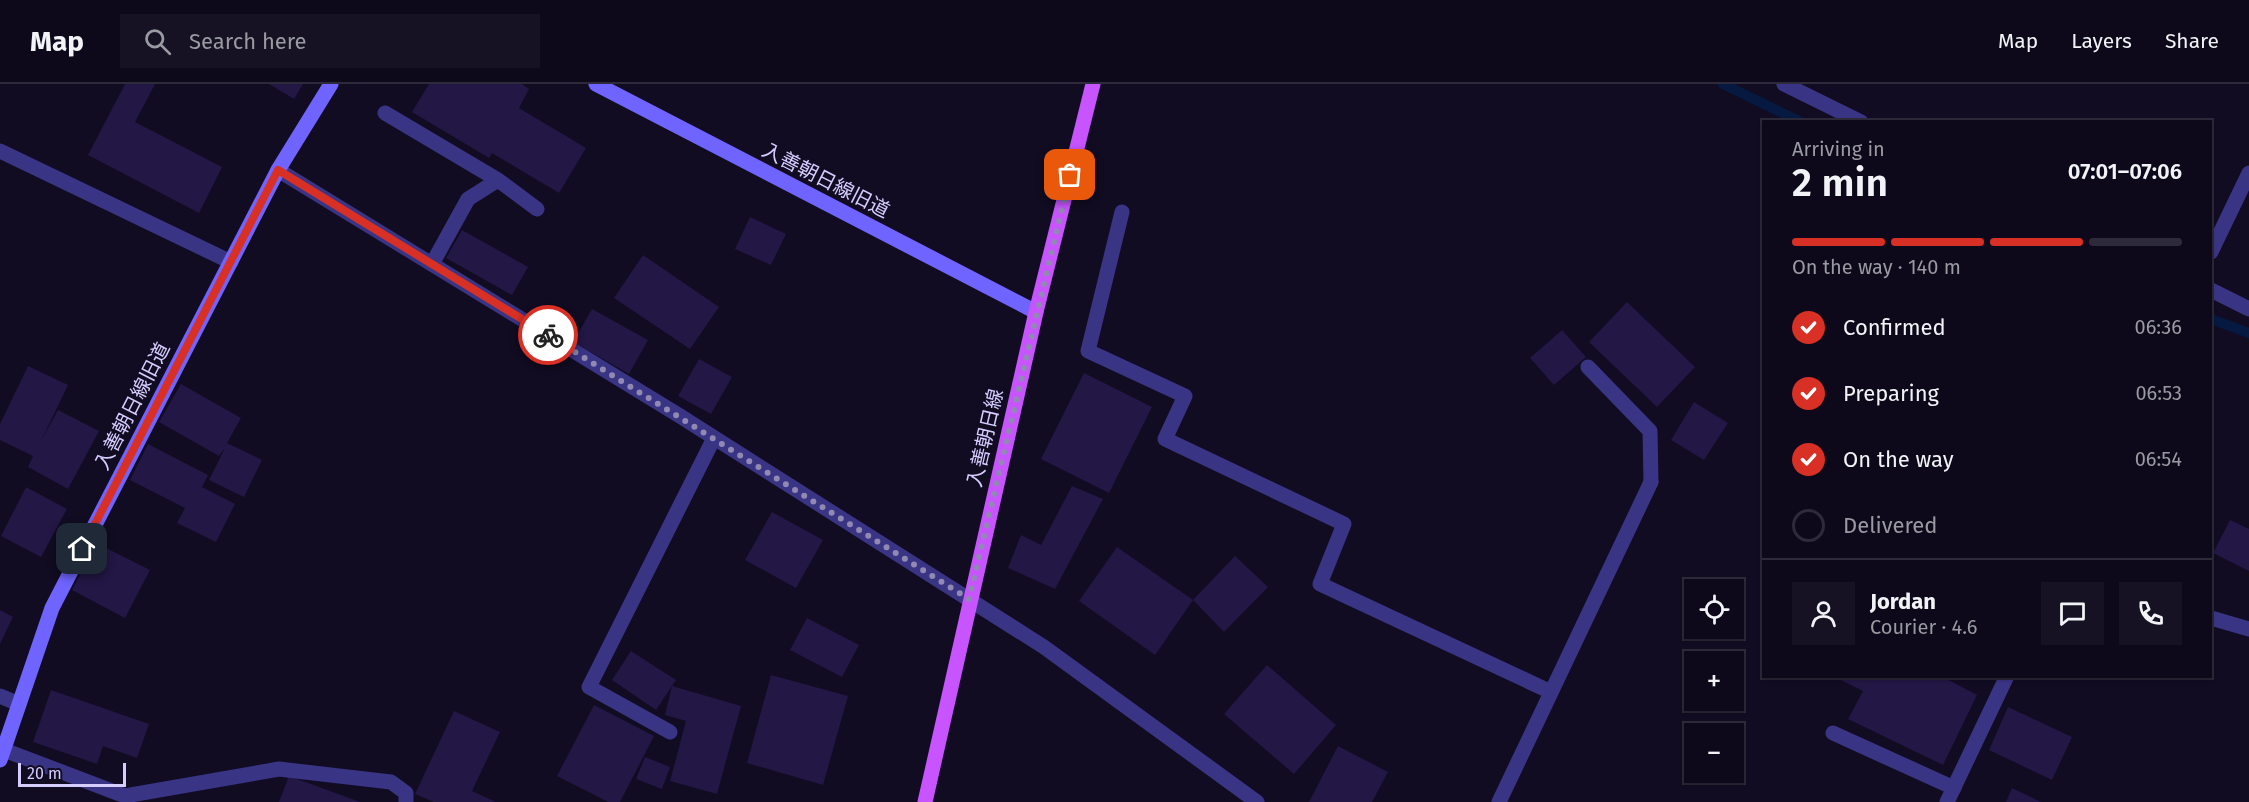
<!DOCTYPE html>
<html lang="en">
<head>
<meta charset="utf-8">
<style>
	body { margin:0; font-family:"Fira Sans","Noto Sans JP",sans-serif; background:#161223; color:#f1f3f6; height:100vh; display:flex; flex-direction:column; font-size:22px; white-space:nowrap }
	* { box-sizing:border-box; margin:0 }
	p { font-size:20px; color:#9a9aa2 }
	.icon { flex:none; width:33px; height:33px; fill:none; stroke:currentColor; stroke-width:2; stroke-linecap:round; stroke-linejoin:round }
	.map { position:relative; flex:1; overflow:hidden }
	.sheet { position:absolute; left:1762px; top:36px; width:450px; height:558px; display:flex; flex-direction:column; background:#0d091a; border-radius:0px; box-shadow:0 2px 4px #0004,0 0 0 2px #2d2a39 }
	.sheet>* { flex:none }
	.buttons { position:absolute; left:1684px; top:495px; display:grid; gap:12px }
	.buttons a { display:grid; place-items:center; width:60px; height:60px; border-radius:0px; background:#0d091a; box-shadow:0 2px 4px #0004,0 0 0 2px #2d2a39; font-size:30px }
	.scale { position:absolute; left:18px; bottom:15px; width:108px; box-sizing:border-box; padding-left:6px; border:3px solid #d5cdff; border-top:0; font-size:16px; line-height:21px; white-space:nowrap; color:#d5cdff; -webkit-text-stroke:4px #110c22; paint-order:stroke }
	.pin { position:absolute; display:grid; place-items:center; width:51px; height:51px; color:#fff; margin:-26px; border-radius:12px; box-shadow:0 3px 9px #0006 }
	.courier { position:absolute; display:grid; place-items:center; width:60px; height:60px; margin:-30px; border:4px solid #d93025; border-radius:50%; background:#fff; color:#222; box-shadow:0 2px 8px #0007 }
	.summary em { font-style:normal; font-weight:600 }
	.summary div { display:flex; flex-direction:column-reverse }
	.summary { display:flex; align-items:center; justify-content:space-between; height:102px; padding:0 30px }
	h1 { font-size:39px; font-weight:600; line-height:45px }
	.bar { display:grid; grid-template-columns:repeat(4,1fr); gap:9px 6px; align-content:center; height:72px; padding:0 30px }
	.bar i { height:8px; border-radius:4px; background:#2d2a39 }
	.bar .on { background:#d93025 }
	.bar p { grid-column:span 4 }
	.line { display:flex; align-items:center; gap:15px; padding:0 30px; border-top:2px solid #2d2a39 }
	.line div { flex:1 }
	.round { display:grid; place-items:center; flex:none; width:63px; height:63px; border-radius:0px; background:#161223 }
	ol { padding:0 30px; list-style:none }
	li { display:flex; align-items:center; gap:18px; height:66px }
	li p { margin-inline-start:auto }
	li .icon { padding:6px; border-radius:50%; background:#d93025; color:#fff; stroke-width:4 }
	li:last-child { color:#9a9aa2 }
	li i { width:33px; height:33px; border:3px solid #2d2a39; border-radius:50% }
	header { display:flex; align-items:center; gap:36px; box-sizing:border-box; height:84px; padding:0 30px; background:#0d091a; border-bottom:2px solid #2d2a39 }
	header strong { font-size:28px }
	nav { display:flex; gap:33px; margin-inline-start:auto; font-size:21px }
	.search { width:420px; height:54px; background:#161223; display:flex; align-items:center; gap:15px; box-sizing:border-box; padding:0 21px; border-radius:0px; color:#9a9aa2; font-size:22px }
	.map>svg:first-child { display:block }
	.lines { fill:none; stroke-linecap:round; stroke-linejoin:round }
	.stream { stroke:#061941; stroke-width:10 }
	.building { fill:#221745 }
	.lane { stroke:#3a3485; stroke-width:15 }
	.street { stroke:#3a3485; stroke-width:15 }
	.secondary { stroke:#6f64ff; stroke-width:15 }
	.primary { stroke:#c754ff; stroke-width:15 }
	.done { stroke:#9089b2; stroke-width:6; stroke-dasharray:0 10.8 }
	.route { stroke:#d93025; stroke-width:8 }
	.labels { text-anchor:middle; stroke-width:6; stroke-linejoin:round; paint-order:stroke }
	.street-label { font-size:20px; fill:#d5cdff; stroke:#110c22 }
</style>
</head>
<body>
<header>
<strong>Map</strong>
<div class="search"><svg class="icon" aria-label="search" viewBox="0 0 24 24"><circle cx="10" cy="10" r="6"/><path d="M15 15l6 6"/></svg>Search here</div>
<nav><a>Map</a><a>Layers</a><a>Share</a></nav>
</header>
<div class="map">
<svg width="2249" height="718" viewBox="0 0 2249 718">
	<rect width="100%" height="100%" fill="#110c22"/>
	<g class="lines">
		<path class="stream" d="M1723 0 1801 38
			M2211 235 2249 249"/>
	</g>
	<path class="building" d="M125 0H155L135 38 222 83 199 129 88 71Z
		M269 0H303L294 15Z
		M429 0H522L529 5 519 24 586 64 559 109 492 69 489 74 412 28Z
		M750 133 786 150 771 181 735 165Z
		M462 146 528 183 512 211 446 174Z
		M643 171 719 223 690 265 614 214Z
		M1627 218 1695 283 1657 323 1589 258Z
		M592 225 648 256 629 290 573 258Z
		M1562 246 1586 273 1554 301 1530 274Z
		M699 275 732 293 711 330 678 312Z
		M28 282 68 301 41 357 58 326 99 347 68 405 28 383 33 372 0 356V340Z
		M1084 289 1152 323 1109 409 1041 375Z
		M181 300 241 334 227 359 262 376 244 413 209 396 225 364 219 372 159 338Z
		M1694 318 1728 339 1704 376 1671 356Z
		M148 360 208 391 202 403 235 420 216 458 177 439 185 424 130 396Z
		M1072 402 1103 415 1055 505 1008 484 1021 451 1041 461Z
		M26 403 67 425 41 473 1 452Z
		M772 428 823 456 796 504 745 476Z
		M2230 436 2249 445V487L2213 469Z
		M96 459 150 486 125 534 72 506Z
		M1117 463 1193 516 1155 571 1079 517Z
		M1235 472 1268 503 1224 548 1193 516Z
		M0 526 13 533 0 560Z
		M807 534 859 561 842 593 790 566Z
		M631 567 676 596 656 626 612 596Z
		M1267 581 1336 641 1294 690 1224 630Z
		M771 591 848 612 823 701 747 679Z
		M1833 592H1941L1977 611 1943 681 1848 635 1863 607Z
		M672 602 741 622 717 710 670 697 686 637 665 631Z
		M51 606 149 640 137 674 103 662 97 680 33 658Z
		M594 621 654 652 620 718H608L557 692Z
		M2008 623 2072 653 2052 696 1989 666Z
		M454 627 500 648 472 707 496 718H434L415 710Z
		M1338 662 1388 688 1372 718H1309Z
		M645 673 670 683 662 705 636 695Z
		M289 692 360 718H279Z
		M2012 704 2041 718H2006Z"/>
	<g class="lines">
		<path class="lane" d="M385 29 498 96
			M432 180 468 115 498 96 537 125
			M1588 283 1650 347 1651 398
			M2211 534 2249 545
			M0 612 19 620
			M670 648 589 603 714 354
			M1833 649 1954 704
			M4 666 125 712 279 685 391 698 406 709V718"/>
		<path class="street" d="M1784 0 1861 38
			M0 67 231 178
			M278 86 680 332 1044 563 1257 718
			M1122 128 1088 267 1185 312 1165 355 1344 440 1320 500 1551 608
			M2211 168 2249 89
			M2211 206 2249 225
			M1499 718 1651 398
			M1947 718 2007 592"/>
		<path class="secondary" d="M596 0 1036 228
			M0 676 52 524 278 86 331 0"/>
		<path class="primary" d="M925 718 1036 228 1093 0"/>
	</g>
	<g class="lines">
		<path class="done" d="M548 251 969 515 1070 91"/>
		<path class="route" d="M82 465 278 86 548 251"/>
	</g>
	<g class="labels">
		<g class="street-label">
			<text transform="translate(826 96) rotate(27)" y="7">入善朝日線旧道</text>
			<text transform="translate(132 322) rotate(-63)" y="7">入善朝日線旧道</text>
			<text transform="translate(985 354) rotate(-77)" y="7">入善朝日線</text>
		</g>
	</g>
</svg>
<div class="buttons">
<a><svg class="icon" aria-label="locate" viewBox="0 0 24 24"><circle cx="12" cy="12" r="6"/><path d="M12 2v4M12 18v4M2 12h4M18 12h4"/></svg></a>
<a>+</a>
<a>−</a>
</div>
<div class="scale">20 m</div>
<div class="pin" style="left:1070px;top:91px;background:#ea580c"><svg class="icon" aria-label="bag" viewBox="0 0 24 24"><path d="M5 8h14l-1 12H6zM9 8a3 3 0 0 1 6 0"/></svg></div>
<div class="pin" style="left:82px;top:465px;background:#1f2937"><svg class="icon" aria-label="home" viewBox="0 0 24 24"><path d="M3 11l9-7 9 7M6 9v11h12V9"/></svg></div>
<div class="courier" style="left:548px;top:251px"><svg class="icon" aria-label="bike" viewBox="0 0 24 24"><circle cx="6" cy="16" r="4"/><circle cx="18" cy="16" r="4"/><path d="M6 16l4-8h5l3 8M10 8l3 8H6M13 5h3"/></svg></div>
<section class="sheet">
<div class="summary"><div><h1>2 min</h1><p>Arriving in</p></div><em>07:01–07:06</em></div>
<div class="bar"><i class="on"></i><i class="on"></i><i class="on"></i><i></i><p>On the way · 140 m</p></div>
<ol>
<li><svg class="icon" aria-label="check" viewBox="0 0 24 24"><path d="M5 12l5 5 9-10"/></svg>Confirmed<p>06:36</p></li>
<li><svg class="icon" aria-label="check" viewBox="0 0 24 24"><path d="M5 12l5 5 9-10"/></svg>Preparing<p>06:53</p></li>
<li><svg class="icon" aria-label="check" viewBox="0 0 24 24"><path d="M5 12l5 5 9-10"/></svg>On the way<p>06:54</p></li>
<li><i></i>Delivered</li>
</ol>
<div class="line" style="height:108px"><a class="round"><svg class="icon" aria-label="person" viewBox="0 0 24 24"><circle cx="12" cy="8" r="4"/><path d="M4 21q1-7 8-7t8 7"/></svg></a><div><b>Jordan</b><p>Courier · 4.6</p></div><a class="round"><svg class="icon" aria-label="chat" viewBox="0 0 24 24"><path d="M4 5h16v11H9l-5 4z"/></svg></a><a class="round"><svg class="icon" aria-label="phone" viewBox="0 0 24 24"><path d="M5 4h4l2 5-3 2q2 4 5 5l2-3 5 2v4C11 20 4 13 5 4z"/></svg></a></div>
</section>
</div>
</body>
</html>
